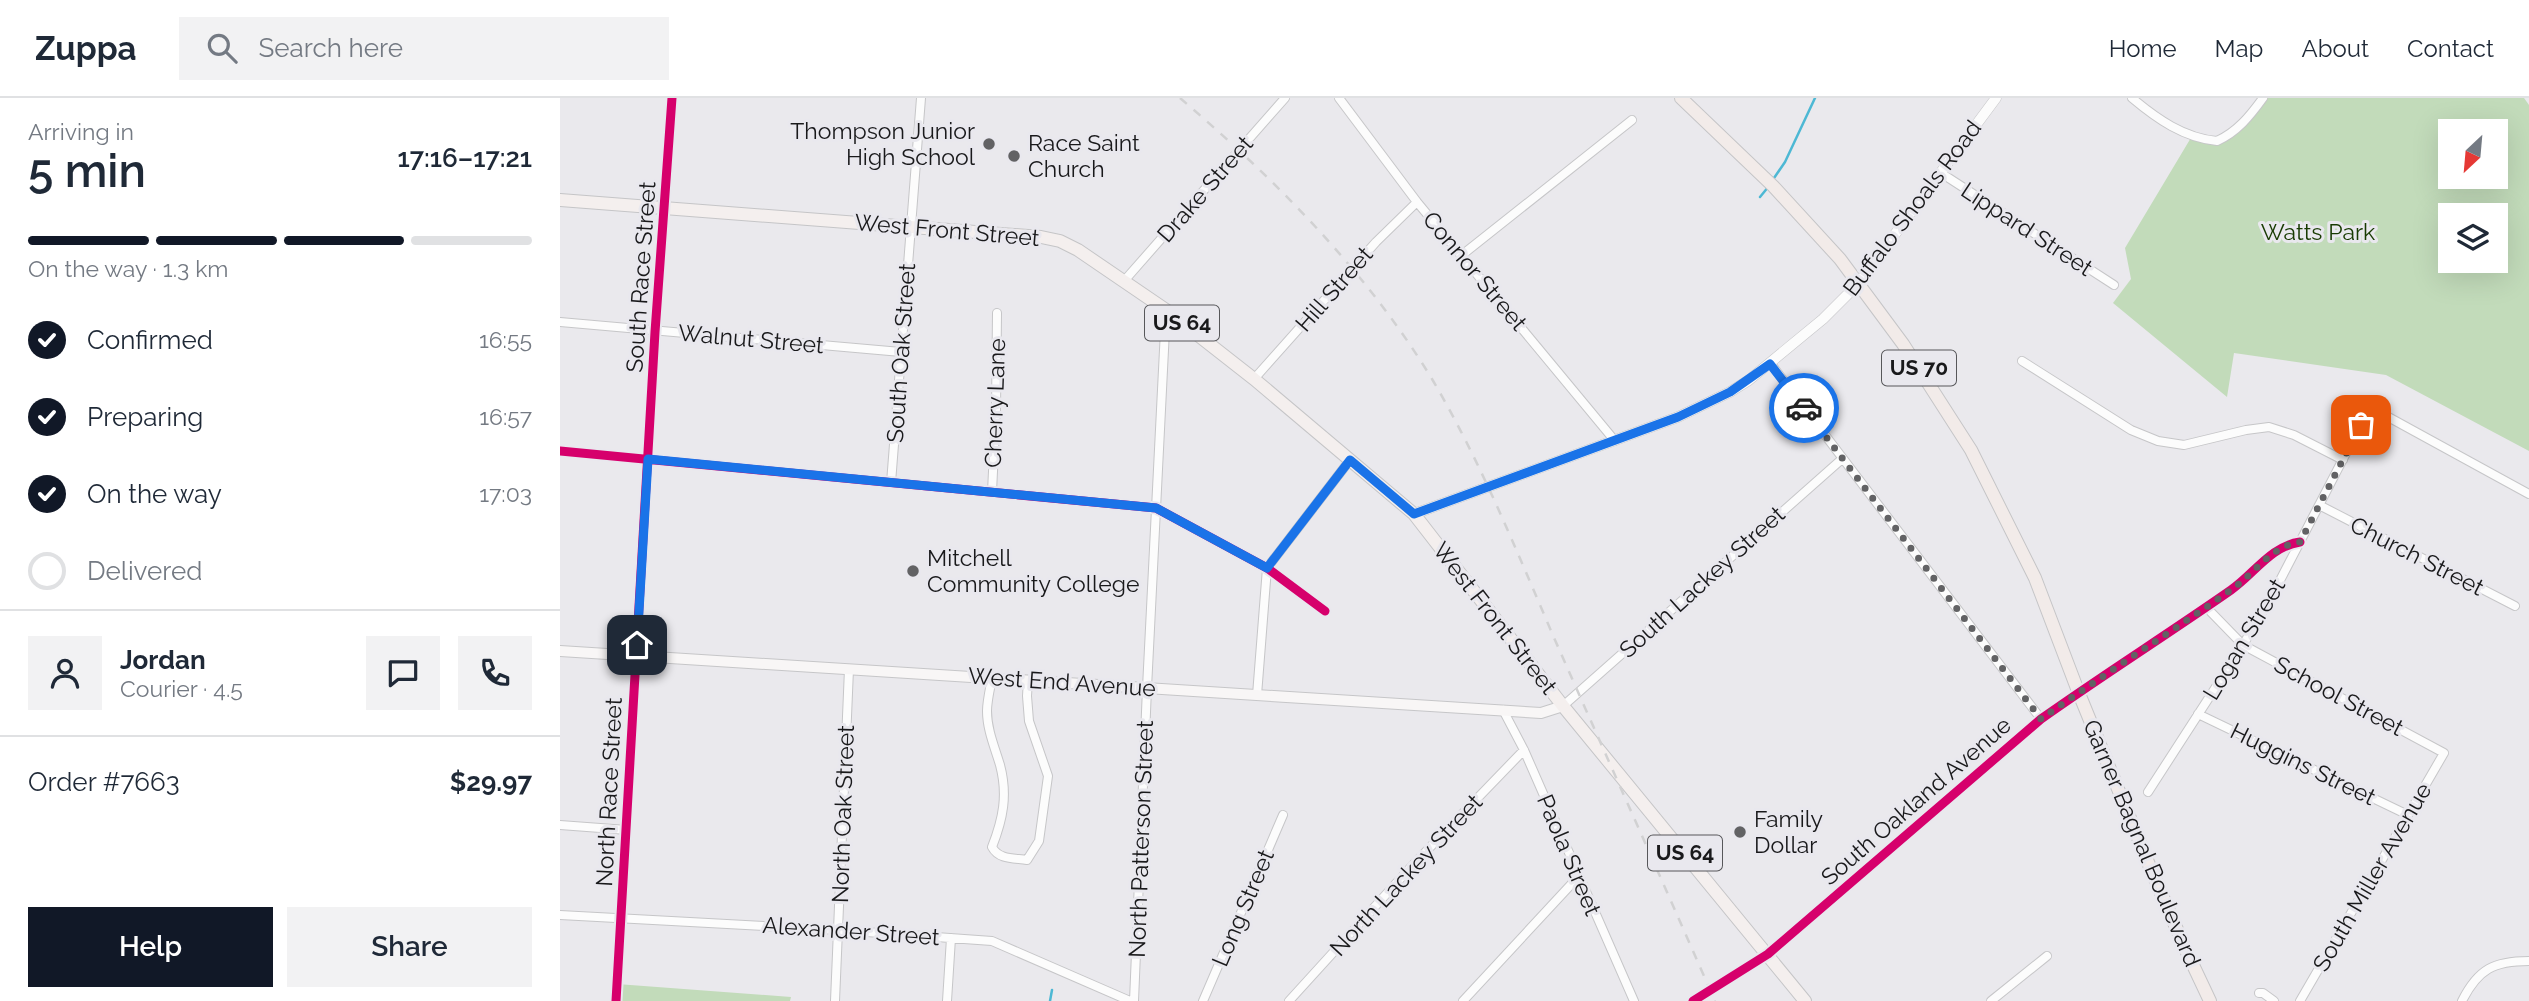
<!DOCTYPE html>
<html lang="en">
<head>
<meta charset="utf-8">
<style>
	body { margin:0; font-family:Raleway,sans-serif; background:#f2f2f3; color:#1f2937; height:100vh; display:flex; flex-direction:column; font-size:26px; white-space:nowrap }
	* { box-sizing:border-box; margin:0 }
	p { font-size:23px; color:#747a83 }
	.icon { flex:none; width:38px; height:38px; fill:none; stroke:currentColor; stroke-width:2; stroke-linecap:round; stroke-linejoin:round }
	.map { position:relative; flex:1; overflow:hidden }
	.panel { display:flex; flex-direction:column; background:#fff; width:560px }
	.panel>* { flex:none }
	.needle { width:46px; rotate:206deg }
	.buttons { position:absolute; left:1878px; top:21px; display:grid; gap:14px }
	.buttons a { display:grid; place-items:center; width:70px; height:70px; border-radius:0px; background:#fff; box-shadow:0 7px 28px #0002; font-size:35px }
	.pin { position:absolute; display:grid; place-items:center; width:60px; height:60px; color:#fff; margin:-30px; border-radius:14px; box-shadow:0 4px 10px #0006 }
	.courier { position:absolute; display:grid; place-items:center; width:70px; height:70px; margin:-35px; border:5px solid #1a73e8; border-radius:50%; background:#fff; color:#222; box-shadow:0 2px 9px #0007 }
	.summary em { font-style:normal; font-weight:600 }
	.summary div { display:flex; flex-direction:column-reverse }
	.summary { display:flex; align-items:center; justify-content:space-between; height:119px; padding:0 28px }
	h1 { font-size:46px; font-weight:600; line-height:52px }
	.bar { display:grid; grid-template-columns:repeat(4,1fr); gap:10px 7px; align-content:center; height:84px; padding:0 28px }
	.bar i { height:9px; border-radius:5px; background:#e0e1e3 }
	.bar .selected { background:#111827 }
	.bar p { grid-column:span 4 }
	.line { display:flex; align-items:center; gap:18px; padding:0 28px; border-top:2px solid #e0e1e3 }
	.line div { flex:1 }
	.round { display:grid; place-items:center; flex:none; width:74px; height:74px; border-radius:0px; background:#f2f2f3 }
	ol { padding:0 28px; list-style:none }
	li { display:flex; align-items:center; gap:21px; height:77px }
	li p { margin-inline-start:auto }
	li .icon { padding:7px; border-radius:50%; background:#111827; color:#fff; stroke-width:4 }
	li:last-child { color:#747a83 }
	li i { width:38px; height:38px; border:4px solid #e0e1e3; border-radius:50% }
	.primary-button { display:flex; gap:14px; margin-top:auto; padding:14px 28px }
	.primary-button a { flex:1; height:80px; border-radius:0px; background:#111827; color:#fff; font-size:28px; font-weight:600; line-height:80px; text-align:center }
	.primary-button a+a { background:#f2f2f3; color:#1f2937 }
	header { display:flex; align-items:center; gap:42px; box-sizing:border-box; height:98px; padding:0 35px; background:#fff; border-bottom:2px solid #e0e1e3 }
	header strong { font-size:33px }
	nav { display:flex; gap:38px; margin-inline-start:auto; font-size:24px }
	.search { width:490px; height:63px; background:#f2f2f3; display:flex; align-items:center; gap:18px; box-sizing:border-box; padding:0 24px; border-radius:0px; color:#747a83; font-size:26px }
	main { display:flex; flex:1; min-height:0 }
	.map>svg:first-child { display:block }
	.green { fill:#c2dbba; fill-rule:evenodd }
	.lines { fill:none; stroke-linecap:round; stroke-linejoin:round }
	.stream { stroke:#4db8d4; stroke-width:2.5 }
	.minor-casing { stroke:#c6c6c8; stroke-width:10 }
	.tertiary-casing { stroke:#c6c6c8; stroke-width:11 }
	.secondary-casing { stroke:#c6c6c8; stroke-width:12 }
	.primary-casing { stroke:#c5c5c7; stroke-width:14 }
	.trunk-casing { stroke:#c5c5c7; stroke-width:14 }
	.minor { stroke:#fcfcfc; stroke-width:8 }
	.tertiary { stroke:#fcfcfc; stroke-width:10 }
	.secondary { stroke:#f8f6f6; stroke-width:10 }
	.primary { stroke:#f4efee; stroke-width:12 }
	.trunk { stroke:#f2ebe9; stroke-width:12 }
	.rail { stroke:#d1d1d2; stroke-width:2.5; stroke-dasharray:9 9; stroke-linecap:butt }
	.cycleway-casing { stroke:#e9e8ee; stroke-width:13 }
	.cycleway { stroke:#d6006c; stroke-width:9 }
	.done { stroke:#626264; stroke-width:7; stroke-dasharray:0 12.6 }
	.route { stroke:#1a73e8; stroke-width:9 }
	.poi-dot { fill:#626264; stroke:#e9e8ee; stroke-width:2.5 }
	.labels { text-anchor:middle; stroke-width:6; stroke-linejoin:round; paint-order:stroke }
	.shield { fill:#e9e8ee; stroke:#57575a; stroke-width:2 }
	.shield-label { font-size:21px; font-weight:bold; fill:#19191b }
	.poi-label { font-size:23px; fill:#19191b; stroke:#e9e8ee; text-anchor:start }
	.street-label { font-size:23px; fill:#19191b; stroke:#e9e8ee }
	.park-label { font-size:23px; fill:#183b02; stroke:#e9e8ee }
</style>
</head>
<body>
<header>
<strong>Zuppa</strong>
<div class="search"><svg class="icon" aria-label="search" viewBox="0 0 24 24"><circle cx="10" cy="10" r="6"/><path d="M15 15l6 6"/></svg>Search here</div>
<nav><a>Home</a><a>Map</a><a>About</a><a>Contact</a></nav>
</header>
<main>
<section class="panel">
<div class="summary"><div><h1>5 min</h1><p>Arriving in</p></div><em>17:16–17:21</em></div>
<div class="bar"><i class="selected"></i><i class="selected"></i><i class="selected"></i><i></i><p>On the way · 1.3 km</p></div>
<ol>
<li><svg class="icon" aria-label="check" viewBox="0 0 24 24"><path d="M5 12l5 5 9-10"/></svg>Confirmed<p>16:55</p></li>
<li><svg class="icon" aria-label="check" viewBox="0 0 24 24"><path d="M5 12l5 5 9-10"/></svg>Preparing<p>16:57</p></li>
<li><svg class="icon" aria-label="check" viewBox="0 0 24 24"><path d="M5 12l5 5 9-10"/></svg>On the way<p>17:03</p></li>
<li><i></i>Delivered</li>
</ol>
<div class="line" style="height:126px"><a class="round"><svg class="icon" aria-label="person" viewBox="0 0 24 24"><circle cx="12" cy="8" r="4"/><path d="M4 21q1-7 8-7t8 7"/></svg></a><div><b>Jordan</b><p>Courier · 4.5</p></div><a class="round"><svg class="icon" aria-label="chat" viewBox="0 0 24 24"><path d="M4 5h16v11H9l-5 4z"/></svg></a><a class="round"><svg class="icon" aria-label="phone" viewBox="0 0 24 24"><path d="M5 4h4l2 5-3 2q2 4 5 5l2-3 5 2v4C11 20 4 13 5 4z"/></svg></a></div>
<div class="line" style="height:91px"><div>Order #7663</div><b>$29.97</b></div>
<div class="primary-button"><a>Help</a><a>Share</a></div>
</section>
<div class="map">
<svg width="1969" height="903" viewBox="0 0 1969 903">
	<rect width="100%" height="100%" fill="#eae9ed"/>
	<path class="green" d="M1703 0H1964L1969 7V353L1826 277 1674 255 1667 299 1553 205 1571 181 1565 150 1632 38C1669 49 1681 24 1703 0ZM1890 33H1936V79H1890ZM1890 117H1936V163H1890Z
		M57 886 231 899 230 903H56Z"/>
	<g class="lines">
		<path class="stream" d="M1212 83 1225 64 1255 0
			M1200 99 1209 88
			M490 903 492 892"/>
		<g class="minor-casing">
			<path id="minor" d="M779 0 857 104 1055 343
				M1572 0C1597 21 1624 40 1657 43 1677 34 1690 18 1703 0
				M1381 75 1554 187
				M902 157 1072 22
				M564 183 725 0
				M0 224 341 254
				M1462 263 1571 332 1598 343 1624 347 1686 332 1709 329 1734 337 1783 362
				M1211 266 1481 621
				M694 281 816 144 857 104
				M1789 302 1810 309 1969 396
				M0 353 596 410 707 470 765 513
				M331 385 361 0
				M432 394 436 311 437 215
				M1759 407 1955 508
				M1646 509 1683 547 1884 655 1740 903
				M432 580C430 591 427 603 427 613 427 632 435 650 440 667 448 697 443 721 432 749 439 762 454 760 467 762L479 743 488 678 469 623 467 598 468 582
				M697 597 707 470 790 362
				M1003 608 1282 361
				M943 612 964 652 1074 903
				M1638 616 1848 717
				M1588 694 1683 547 1715 492 1810 309
				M0 727 67 732
				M0 817 278 832 432 843 570 903
				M1699 895H1703L1714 903
				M275 903 289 571
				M387 903 391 840
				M574 903 587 590 606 212
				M643 903 723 717
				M729 903 850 770 964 652
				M903 903 1018 779
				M1133 903 1208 856 1481 621C1543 577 1608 536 1671 492 1694 476 1711 448 1740 444
				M1431 903 1487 858
				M1902 903C1918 871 1934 863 1969 863"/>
		</g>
		<g class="tertiary-casing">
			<path id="tertiary" d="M854 416 1118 319 1170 294 1189 282 1263 221 1298 186 1436 0
				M56 903 95 234 112 0"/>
		</g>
		<g class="secondary-casing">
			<path id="secondary" d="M0 553 981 615 1003 608"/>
		</g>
		<g class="primary-casing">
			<path id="primary" d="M0 102 481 139 500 143 518 152 606 212 694 281 854 416 1003 608 1245 903"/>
		</g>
		<g class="trunk-casing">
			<path id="trunk" d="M1121 0 1213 88 1280 161 1343 246 1411 352 1475 480 1518 593 1592 774 1625 850 1650 903"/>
		</g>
		<use href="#minor" class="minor"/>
		<use href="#tertiary" class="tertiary"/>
		<use href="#secondary" class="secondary"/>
		<use href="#primary" class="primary"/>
		<use href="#trunk" class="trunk"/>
		<path class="rail" d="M620 0C715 81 807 174 872 281 921 364 957 454 995 542 1048 662 1102 782 1155 903"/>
		<g class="cycleway-casing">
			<path id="cycleway" d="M0 353 596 410 707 470 765 513
				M56 903 95 234 112 0
				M1133 903 1208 856 1481 621C1543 577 1608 536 1671 492 1694 476 1711 448 1740 444"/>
		</g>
		<use href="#cycleway" class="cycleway"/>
	</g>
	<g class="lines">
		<path class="done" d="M1244 310 1481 621C1543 577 1608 536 1671 492 1694 476 1711 448 1740 444L1801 327"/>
		<path class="route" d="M77 547 88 361 596 410 707 470 790 362 854 416 1118 319 1170 294 1210 266 1244 310"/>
	</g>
	<g class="poi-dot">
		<circle cx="429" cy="46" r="7"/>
		<circle cx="454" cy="58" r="7"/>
		<circle cx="353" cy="473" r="7"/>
		<circle cx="1180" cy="734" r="7"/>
	</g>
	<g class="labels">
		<g class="shield">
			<rect x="585" y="207.5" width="74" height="35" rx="5"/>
			<rect x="1322" y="252.5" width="74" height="35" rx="5"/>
			<rect x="1088" y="737.5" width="74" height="35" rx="5"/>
		</g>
		<g class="shield-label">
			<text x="622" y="232">US 64</text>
			<text x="1359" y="277">US 70</text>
			<text x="1125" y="762">US 64</text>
		</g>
		<g class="poi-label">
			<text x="415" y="41" text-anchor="end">Thompson Junior<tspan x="415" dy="26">High School</tspan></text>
			<text x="468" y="53">Race Saint<tspan x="468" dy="26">Church</tspan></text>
			<text x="367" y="468">Mitchell<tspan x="367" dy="26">Community College</tspan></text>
			<text x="1194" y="729">Family<tspan x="1194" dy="26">Dollar</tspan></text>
		</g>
		<g class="street-label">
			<text transform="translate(645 91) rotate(-49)" y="8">Drake Street</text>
			<text transform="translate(1352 110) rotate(-53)" y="8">Buffalo Shoals Road</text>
			<text transform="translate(1467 131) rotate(33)" y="8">Lippard Street</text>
			<text transform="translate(387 132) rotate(5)" y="8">West Front Street</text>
			<text transform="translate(915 173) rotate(50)" y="8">Connor Street</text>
			<text transform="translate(81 179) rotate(-86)" y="8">South Race Street</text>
			<text transform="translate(774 191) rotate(-49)" y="8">Hill Street</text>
			<text transform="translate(191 241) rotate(5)" y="8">Walnut Street</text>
			<text transform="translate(341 255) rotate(-86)" y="8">South Oak Street</text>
			<text transform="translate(435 305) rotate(-88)" y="8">Cherry Lane</text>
			<text transform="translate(1857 458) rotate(27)" y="8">Church Street</text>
			<text transform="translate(1142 484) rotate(-42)" y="8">South Lackey Street</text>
			<text transform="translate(935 520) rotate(52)" y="8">West Front Street</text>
			<text transform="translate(1684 541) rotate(-59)" y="8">Logan Street</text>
			<text transform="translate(502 584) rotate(4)" y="8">West End Avenue</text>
			<text transform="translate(1779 598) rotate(28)" y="8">School Street</text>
			<text transform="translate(1743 666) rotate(26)" y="8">Huggins Street</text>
			<text transform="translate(49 694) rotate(-87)" y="8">North Race Street</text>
			<text transform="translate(1356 703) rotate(-41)" y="8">South Oakland Avenue</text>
			<text transform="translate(283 716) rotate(-88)" y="8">North Oak Street</text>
			<text transform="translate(581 741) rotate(-88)" y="8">North Patterson Street</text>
			<text transform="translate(1582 745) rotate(67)" y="8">Garner Bagnal Boulevard</text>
			<text transform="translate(1009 757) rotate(67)" y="8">Paola Street</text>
			<text transform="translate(846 777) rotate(-47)" y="8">North Lackey Street</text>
			<text transform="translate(1812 779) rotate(-60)" y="8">South Miller Avenue</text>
			<text transform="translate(683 810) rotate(-67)" y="8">Long Street</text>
			<text transform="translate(291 833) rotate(4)" y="8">Alexander Street</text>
		</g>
		<g class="park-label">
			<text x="1758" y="142">Watts Park</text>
		</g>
	</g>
</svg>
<div class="buttons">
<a><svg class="needle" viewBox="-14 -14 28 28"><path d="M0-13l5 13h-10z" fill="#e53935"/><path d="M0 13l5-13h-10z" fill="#747a83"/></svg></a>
<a><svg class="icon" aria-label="layers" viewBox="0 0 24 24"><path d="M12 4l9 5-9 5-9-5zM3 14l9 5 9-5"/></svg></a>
</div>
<div class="pin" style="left:1801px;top:327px;background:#ea580c"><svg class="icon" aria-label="bag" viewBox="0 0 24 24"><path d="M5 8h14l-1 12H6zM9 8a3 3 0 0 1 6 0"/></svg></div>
<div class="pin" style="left:77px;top:547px;background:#1f2937"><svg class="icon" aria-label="home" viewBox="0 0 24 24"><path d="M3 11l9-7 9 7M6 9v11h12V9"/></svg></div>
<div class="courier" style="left:1244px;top:310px"><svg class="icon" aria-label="car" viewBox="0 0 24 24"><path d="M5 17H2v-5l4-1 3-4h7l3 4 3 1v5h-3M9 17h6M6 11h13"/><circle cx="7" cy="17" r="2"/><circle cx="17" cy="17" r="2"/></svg></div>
</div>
</main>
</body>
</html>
